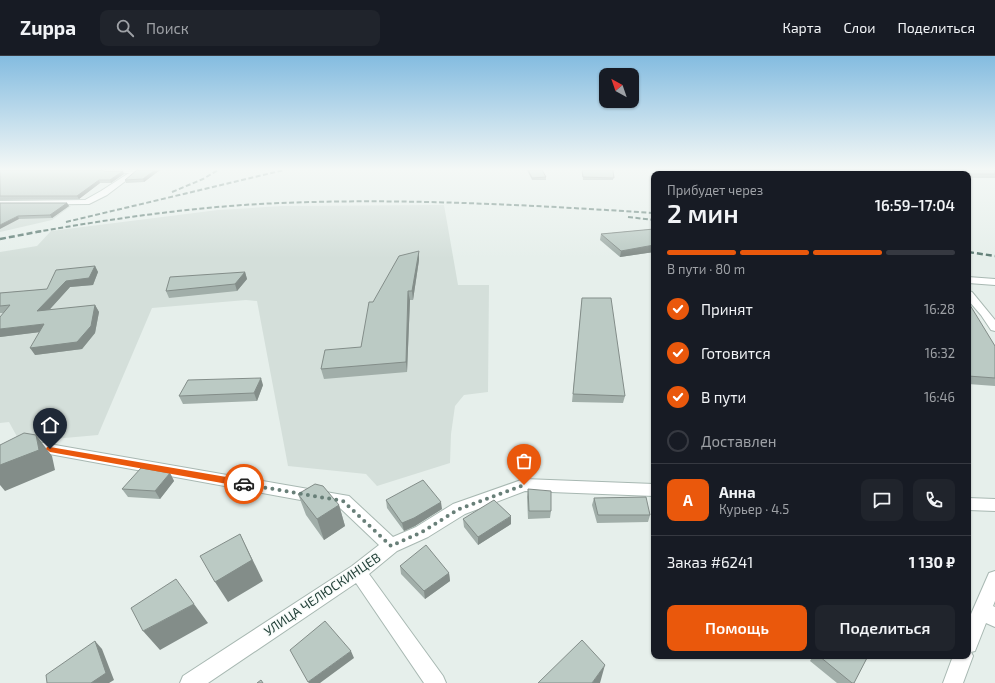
<!DOCTYPE html>
<html lang="ru">
<head>
<meta charset="utf-8">
<style>
	body { margin:0; font-family:"Exo 2",sans-serif; background:#20242c; color:#f1f3f6; height:100vh; display:flex; flex-direction:column; font-size:15px; white-space:nowrap }
	* { box-sizing:border-box; margin:0 }
	p { font-size:13px; color:#9ea1a6 }
	.icon { flex:none; width:22px; height:22px; fill:none; stroke:currentColor; stroke-width:2; stroke-linecap:round; stroke-linejoin:round }
	.map { position:relative; flex:1; overflow:hidden }
	.drawer { position:absolute; left:651px; top:115px; width:320px; height:488px; display:flex; flex-direction:column; background:#171b24; border-radius:8px; box-shadow:0 1px 3px #0004 }
	.drawer>* { flex:none }
	.needle { width:26px; rotate:320deg }
	.buttons { position:absolute; left:599px; top:12px; display:grid; gap:8px }
	.buttons a { display:grid; place-items:center; width:40px; height:40px; border-radius:8px; background:#171b24; box-shadow:0 1px 3px #0004; font-size:20px }
	.pin { position:absolute; display:grid; place-items:center; width:34px; height:34px; color:#fff; margin:-41px -17px; border-radius:50% 50% 50% 0; rotate:-45deg; box-shadow:0 0 4px #0007 }
	.pin .icon { rotate:45deg }
	.courier { position:absolute; display:grid; place-items:center; width:40px; height:40px; margin:-20px; border:3px solid #ea580c; border-radius:50%; background:#fff; color:#222; box-shadow:0 1px 5px #0007 }
	.headline em { font-style:normal; font-weight:600 }
	.headline div { display:flex; flex-direction:column-reverse }
	.headline { display:flex; align-items:center; justify-content:space-between; height:68px; padding:0 16px }
	h1 { font-size:26px; font-weight:600; line-height:30px }
	.bar { display:grid; grid-template-columns:repeat(4,1fr); gap:6px 4px; align-content:center; height:48px; padding:0 16px }
	.bar i { height:5px; border-radius:3px; background:#363941 }
	.bar .selected { background:#ea580c }
	.bar p { grid-column:span 4 }
	.line { display:flex; align-items:center; gap:10px; padding:0 16px; border-top:1px solid #363941 }
	.line div { flex:1 }
	.round { display:grid; place-items:center; flex:none; width:42px; height:42px; border-radius:8px; background:#20242c }
	ol { padding:0 16px; list-style:none }
	li { display:flex; align-items:center; gap:12px; height:44px }
	li p { margin-inline-start:auto }
	li .icon { padding:4px; border-radius:50%; background:#ea580c; color:#fff; stroke-width:4 }
	li:last-child { color:#9ea1a6 }
	li i { width:22px; height:22px; border:2px solid #363941; border-radius:50% }
	.button { display:flex; gap:8px; margin-top:auto; padding:8px 16px }
	.button a { flex:1; height:46px; border-radius:8px; background:#ea580c; color:#fff; font-size:16px; font-weight:600; line-height:46px; text-align:center }
	.button a+a { background:#20242c; color:#f1f3f6 }
	header { display:flex; align-items:center; gap:24px; box-sizing:border-box; height:56px; padding:0 20px; background:#171b24; border-bottom:1px solid #363941 }
	header strong { font-size:19px }
	nav { display:flex; gap:22px; margin-inline-start:auto; font-size:14px }
	.search { width:280px; height:36px; background:#20242c; display:flex; align-items:center; gap:10px; box-sizing:border-box; padding:0 14px; border-radius:8px; color:#9ea1a6; font-size:15px }
	.map>svg:first-child { display:block }
	.built { fill:#d4dfda }
	.lines { fill:none; stroke-linecap:round; stroke-linejoin:round }
	.minor-casing { stroke:#a8b8b2; stroke-width:2 }
	.minor { fill:#fff; fill-rule:evenodd }
	.rail-far1 { stroke:#5f7d75; stroke-width:2; stroke-dasharray:5 2.5; stroke-linecap:butt }
	.rail { stroke:#5f7d75; stroke-width:2.5; stroke-dasharray:6 3; stroke-linecap:butt }
	.wall { fill:#a1aea9 }
	.shaded-wall { fill:#838d89 }
	.building { fill:#bbcac4; stroke:#838d89 }
	.route { fill:#ea580c }
	.done { stroke:#687f78; stroke-width:4; stroke-dasharray:0 7.2 }
	.labels { text-anchor:middle; stroke-width:3; stroke-linejoin:round; paint-order:stroke }
	.near-street-label { font-size:13px; fill:#24423a; stroke:#f7fbf9 }
</style>
</head>
<body>
<header>
<strong>Zuppa</strong>
<div class="search"><svg class="icon" aria-label="search" viewBox="0 0 24 24"><circle cx="10" cy="10" r="6"/><path d="M15 15l6 6"/></svg>Поиск</div>
<nav><a>Карта</a><a>Слои</a><a>Поделиться</a></nav>
</header>
<div class="map">
<svg width="995" height="627" viewBox="0 0 995 627">
	<rect width="100%" height="100%" fill="#e6efeb"/>
	<path class="built" d="M444 149 458 229H489L488 336 464 339 455 350 451 378 450 407 377 430 366 418 288 410 257 245 246 244 152 252 98 379 20 386 9 366 0 367V196L37 190 51 175 218 154 282 150Z
		M71 150 52 164 0 176V151Z"/>
	<g class="lines">
		<g class="minor-casing">
			<path id="minor" d="M102 114H140L107 139 89 148 0 149V145L85 144 101 135 129 117 105 116Z
				M711 114H717L718 118H712Z
				M968 221 995 223V229L968 227Z
				M968 235 972 236 995 264V275L991 274 981 259 968 244Z
				M32 385 343 439 349 440 393 481 416 471 453 448 524 423 654 428V440L525 435 465 458 428 481 397 495 369 518 443 620 446 627H424L356 527 208 627H180L183 620 352 510 379 489 339 451 33 395 0 408V397Z
				M968 442 995 443V455L968 454Z
				M995 515V545L993 550 995 551V571L986 567 975 595 971 596 973 600 963 627H943L953 600H968V565L989 517Z"/>
		</g>
		<use href="#minor" class="minor"/>
		<path class="rail-far1" d="M172 136 203 123 218 114
			M628 161 654 164
			M66 166 284 114
			M36 176C117 162 199 150 281 147 405 142 530 149 654 157"/>
		<path class="rail" d="M0 183 42 175
			M968 196 995 200"/>
	</g>
	<path class="wall" d="M0 114 104 115 124 118 111 127H100L79 143 0 144Z
		M160 114 144 126 126 127 125 124Z
		M527 114H542L546 121V124H532Z
		M582 114H613V124H583Z
		M737 114H787L788 118H738Z
		M906 114H995V122H968V118H912Z
		M0 147H67L69 150 52 162 19 163Z
		M654 173V196L620 201 600 184 601 178Z
		M419 195V204L413 244H410L407 316 324 323 321 313 361 291 373 246Z
		M95 210 98 216 93 229 70 231 49 254 95 249 99 256 95 277 82 293 35 299 39 276 0 281 3 257H0V237L47 233Z
		M245 216 247 223 237 235 169 242 166 235Z
		M582 242 625 340 623 347 572 346Z
		M968 248 995 290V330L968 328Z
		M263 329 257 345 183 348 179 340Z
		M170 417 174 425 160 443 128 441 122 433Z
		M528 433 551 455 550 462 528 463 527 441Z
		M298 438 339 449 345 470 324 484 306 459Z
		M594 442 650 459 648 466 597 467 592 449Z
		M386 444 442 453 415 470 404 475 387 452Z
		M463 463 511 468 478 489 464 471Z
		M400 510 449 517 450 525 425 543 401 518Z
		M813 600H868L854 627H837L810 605Z"/>
	<path class="shaded-wall" d="M155 114H160L144 126 143 123Z
		M123 115 124 118 111 127 110 124Z
		M99 124 100 127 79 143 77 140Z
		M67 147 69 150 52 162 50 159Z
		M18 160 19 163 0 173V169Z
		M654 189V196L620 201 621 195Z
		M419 195V204L413 244 412 235Z
		M95 210 98 216 93 229 70 231 42 262 37 255 66 225Z
		M245 216 247 223 237 235 235 228Z
		M408 235 410 244 407 316 406 306Z
		M95 249 99 256 95 277 82 293 35 299 30 292Z
		M44 268 49 275 0 281V273Z
		M261 322 263 329 257 345 254 337Z
		M36 379 52 400 55 414 5 435 0 429V409Z
		M170 417 174 425 160 443 155 435Z
		M441 446 442 453 415 470 404 475 402 467Z
		M339 449 345 470 324 484 317 463Z
		M511 460V468L478 489V481Z
		M240 478 263 525 228 546 215 526Z
		M449 517 450 525 425 543 424 535Z
		M194 548 208 567 160 594 143 575Z
		M95 585 102 593 114 624 109 627H91Z
		M351 595 354 602 320 627H309L308 626Z
		M605 609 600 627H592Z"/>
	<path class="building" d="M0 114H103L104 115H123L110 124H99L77 140H0Z
		M137 114H155L143 123 125 124Z
		M528 114H542L546 121 532 122Z
		M582 114H613L614 122 583 121Z
		M672 114H698L699 118H672Z
		M739 114H787L788 118H740Z
		M913 114H995V118H919Z
		M0 147H67L50 159 18 160 0 169Z
		M654 173V189L621 195 601 178Z
		M419 195 412 235H408L406 306 321 313 325 294 361 291 369 246H373L399 200Z
		M95 210 89 222 66 225 37 255 95 249 91 270 77 286 30 292 44 268 0 273V261L10 249 0 250V237L47 233 56 214Z
		M245 216 235 228 166 235 170 221Z
		M582 242H611L625 340 573 338Z
		M968 248 970 249 995 290V322L968 320Z
		M261 322 254 337 179 340 188 324Z
		M24 377 36 379 39 394 0 409V389Z
		M141 412 170 417 155 435 122 433Z
		M423 424 441 446 414 462 402 467 386 444Z
		M315 428 323 430 339 449 317 463 298 438Z
		M528 433 551 435V455H529Z
		M646 441 650 459H598L594 442Z
		M494 444 511 460 478 481 463 463Z
		M240 478 252 504 215 526 200 500Z
		M426 489 449 517 424 535 400 510Z
		M176 523 194 548 143 575 131 552Z
		M325 565 351 595 308 626 290 594Z
		M582 584 605 609 592 627H538Z
		M95 585 106 617 91 627H47L46 619Z
		M819 600H868L854 627H852Z
		M261 624 263 627H257Z"/>
	<linearGradient id="sky" x2="0" y2="1"><stop stop-color="#84bce0"/><stop offset="0.56" stop-color="#f4f8f6"/><stop offset="1" stop-color="#f4f8f6" stop-opacity="0"/></linearGradient>
	<rect width="995" height="202" fill="url(#sky)"/>
	<path class="route" d="M47 391H50L244 424 248 428 244 431 50 396 46 393Z"/>
	<g class="lines">
		<path class="done" d="M244 428 343 445 391 490 422 476 459 453 524 429"/>
	</g>
	<g class="labels">
		<g class="near-street-label">
			<text transform="translate(322 538) rotate(-34)" y="5">УЛИЦА ЧЕЛЮСКИНЦЕВ</text>
		</g>
	</g>
</svg>
<div class="buttons">
<a><svg class="needle" viewBox="-14 -14 28 28"><path d="M0-13l5 13h-10z" fill="#e53935"/><path d="M0 13l5-13h-10z" fill="#9ea1a6"/></svg></a>
</div>
<div class="pin" style="left:524px;top:429px;background:#ea580c"><svg class="icon" aria-label="bag" viewBox="0 0 24 24"><path d="M5 8h14l-1 12H6zM9 8a3 3 0 0 1 6 0"/></svg></div>
<div class="pin" style="left:50px;top:393px;background:#1f2937"><svg class="icon" aria-label="home" viewBox="0 0 24 24"><path d="M3 11l9-7 9 7M6 9v11h12V9"/></svg></div>
<div class="courier" style="left:244px;top:428px"><svg class="icon" aria-label="car" viewBox="0 0 24 24"><path d="M5 17H2v-5l4-1 3-4h7l3 4 3 1v5h-3M9 17h6M6 11h13"/><circle cx="7" cy="17" r="2"/><circle cx="17" cy="17" r="2"/></svg></div>
<section class="drawer">
<div class="headline"><div><h1>2 мин</h1><p>Прибудет через</p></div><em>16:59–17:04</em></div>
<div class="bar"><i class="selected"></i><i class="selected"></i><i class="selected"></i><i></i><p>В пути · 80 m</p></div>
<ol>
<li><svg class="icon" aria-label="check" viewBox="0 0 24 24"><path d="M5 12l5 5 9-10"/></svg>Принят<p>16:28</p></li>
<li><svg class="icon" aria-label="check" viewBox="0 0 24 24"><path d="M5 12l5 5 9-10"/></svg>Готовится<p>16:32</p></li>
<li><svg class="icon" aria-label="check" viewBox="0 0 24 24"><path d="M5 12l5 5 9-10"/></svg>В пути<p>16:46</p></li>
<li><i></i>Доставлен</li>
</ol>
<div class="line" style="height:72px"><b class="round" style="background:#ea580c;color:#fff">А</b><div><b>Анна</b><p>Курьер · 4.5</p></div><a class="round"><svg class="icon" aria-label="chat" viewBox="0 0 24 24"><path d="M4 5h16v11H9l-5 4z"/></svg></a><a class="round"><svg class="icon" aria-label="phone" viewBox="0 0 24 24"><path d="M5 4h4l2 5-3 2q2 4 5 5l2-3 5 2v4C11 20 4 13 5 4z"/></svg></a></div>
<div class="line" style="height:52px"><div>Заказ #6241</div><b>1 130 ₽</b></div>
<div class="button"><a>Помощь</a><a>Поделиться</a></div>
</section>
</div>
</body>
</html>
